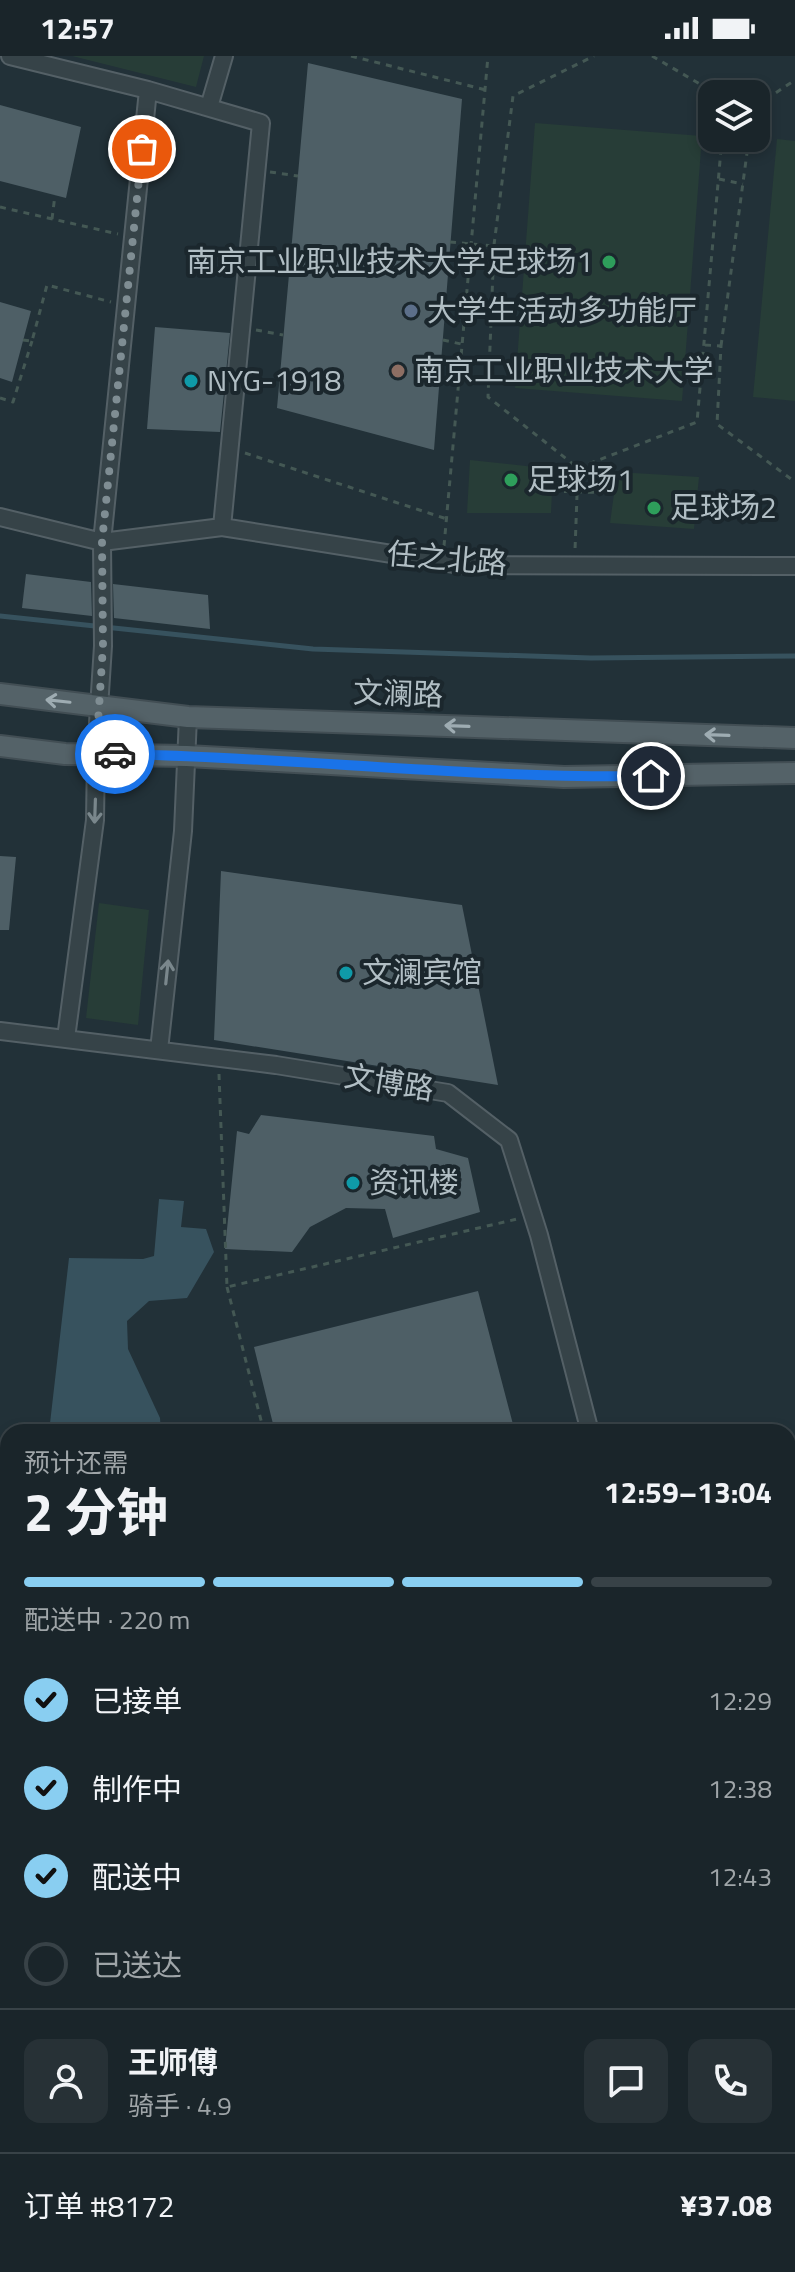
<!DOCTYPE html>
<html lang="zh">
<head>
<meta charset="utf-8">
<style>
	body { margin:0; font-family:"Titillium Web","Noto Sans SC",sans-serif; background:#273136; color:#f1f3f6; height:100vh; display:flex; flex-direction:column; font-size:30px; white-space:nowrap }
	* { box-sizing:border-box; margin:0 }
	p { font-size:26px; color:#9fa5a8 }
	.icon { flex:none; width:44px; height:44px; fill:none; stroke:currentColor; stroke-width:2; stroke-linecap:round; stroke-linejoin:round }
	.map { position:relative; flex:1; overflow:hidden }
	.sheet { position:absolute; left:0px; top:1368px; width:796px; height:848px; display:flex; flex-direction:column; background:#1a252a; border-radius:24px 24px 0 0; box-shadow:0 4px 12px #0003,0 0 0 2px #384247 }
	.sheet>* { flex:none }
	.fabs { position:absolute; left:698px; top:24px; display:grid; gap:16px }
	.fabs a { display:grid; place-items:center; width:72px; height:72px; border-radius:16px; background:#1a252a; box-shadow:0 4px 12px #0003,0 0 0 2px #384247; font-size:40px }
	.pin { position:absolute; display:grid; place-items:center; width:68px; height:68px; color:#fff; margin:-34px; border:4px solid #fff; border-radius:50%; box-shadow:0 2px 8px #0007 }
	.courier { position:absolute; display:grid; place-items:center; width:80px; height:80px; margin:-40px; border:6px solid #1a73e8; border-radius:50%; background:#fff; color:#222; box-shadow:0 2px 10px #0007 }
	.headline em { font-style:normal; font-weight:700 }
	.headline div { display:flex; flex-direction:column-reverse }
	.headline { display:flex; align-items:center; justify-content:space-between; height:136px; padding:0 24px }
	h1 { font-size:52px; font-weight:700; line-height:60px }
	.bar { display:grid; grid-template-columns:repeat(4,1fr); gap:12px 8px; align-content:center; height:96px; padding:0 24px }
	.bar i { height:10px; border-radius:6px; background:#384247 }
	.bar .on { background:#89cef1 }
	.bar p { grid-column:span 4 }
	.line { display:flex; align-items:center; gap:20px; padding:0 24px; border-top:2px solid #384247 }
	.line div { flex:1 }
	.round { display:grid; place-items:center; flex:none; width:84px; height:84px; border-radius:16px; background:#273136 }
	ol { padding:0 24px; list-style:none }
	li { display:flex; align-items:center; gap:24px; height:88px }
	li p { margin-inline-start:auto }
	li .icon { padding:8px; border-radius:50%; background:#89cef1; color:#111; stroke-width:4 }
	li:last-child { color:#9fa5a8 }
	li i { width:44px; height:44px; border:4px solid #384247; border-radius:50% }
	.status { display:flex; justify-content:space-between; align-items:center; height:56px; padding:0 40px; background:#1a252a; direction:ltr }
	.status svg { height:22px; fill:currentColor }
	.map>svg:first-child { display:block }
	.green { fill:#273d37 }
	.water { fill:#37525e }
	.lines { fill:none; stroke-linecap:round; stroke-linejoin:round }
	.stream { stroke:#37525e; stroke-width:5 }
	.building { fill:#4e5f66 }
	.minor-casing { stroke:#546066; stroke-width:20 }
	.major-casing { stroke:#424e54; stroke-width:24 }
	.path { stroke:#445854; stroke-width:3; stroke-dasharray:6 6; stroke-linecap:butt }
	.minor { stroke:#364348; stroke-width:16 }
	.major { stroke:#546268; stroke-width:20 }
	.oneway { stroke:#9eacb2 }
	.oneway2 { stroke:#7a878c }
	.done { stroke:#7f8d93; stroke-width:8; stroke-dasharray:0 14.4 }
	.route { stroke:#1a73e8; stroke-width:10 }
	.leisure-dot { fill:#2e9e5b; stroke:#1b272d; stroke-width:3 }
	.service-dot { fill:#5c6f8a; stroke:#1b272d; stroke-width:3 }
	.education-dot { fill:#8d6e63; stroke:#1b272d; stroke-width:3 }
	.culture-dot { fill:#0f9aa8; stroke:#1b272d; stroke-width:3 }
	.labels { text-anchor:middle; stroke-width:8; stroke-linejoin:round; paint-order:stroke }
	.poi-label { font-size:30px; fill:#b1bec4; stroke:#1b272d; text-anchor:start }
	.street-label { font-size:30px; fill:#b1bec4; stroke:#1b272d }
</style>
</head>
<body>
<div class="status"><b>12:57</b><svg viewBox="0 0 49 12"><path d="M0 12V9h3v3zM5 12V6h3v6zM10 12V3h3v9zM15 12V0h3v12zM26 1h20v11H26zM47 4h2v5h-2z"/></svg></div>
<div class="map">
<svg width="795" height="2216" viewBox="0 0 795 2216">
	<rect width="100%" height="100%" fill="#223138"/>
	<path class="green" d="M72 0H204L196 31Z
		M535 67 702 80 682 345 515 332Z
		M777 83 795 85V345L753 341Z
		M470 404 553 413 551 457H467Z
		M617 416 699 421 694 473 610 467Z
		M99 847 149 854 138 969 86 962Z"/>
	<path class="water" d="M159 1143 184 1145 181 1171 206 1173 214 1196 187 1242 149 1245 127 1265 128 1293 160 1362 161 1376H49L69 1202 143 1203 154 1200Z"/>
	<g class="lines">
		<path class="stream" d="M0 560 313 593 591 602 795 600"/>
	</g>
	<path class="building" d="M308 7 462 43 434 394 277 352Z
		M0 49 81 71 66 142 0 125Z
		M0 246 31 255 12 326 0 322Z
		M155 271 230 277 220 376 147 373Z
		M26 518 91 526 92 560 22 552Z
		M113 528 208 539 210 573 114 562Z
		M0 800 16 801 9 874H0Z
		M221 815 462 849 498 1029 214 984Z
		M261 1059 434 1080 436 1093 468 1102 480 1156 393 1182 385 1153 346 1152 310 1171 292 1196 225 1193 237 1075 249 1078Z
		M478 1235 515 1376H275L254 1291Z"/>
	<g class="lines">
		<g class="minor-casing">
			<path id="minor" d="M10 0 148 34 102 486 103 590 96 698 95 764 66 982
				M148 34 261 67 222 471
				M209 51 224 0
				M0 461 102 486 222 471 461 509 795 510
				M0 975 276 1009 448 1037 509 1084 539 1179 590 1376
				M159 994 183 775 188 661
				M0 2045 8 2046
				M788 2075H795
				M221 2216 222 2208
				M395 2216 396 2208
				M474 2216 475 2208
				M715 2216 716 2208"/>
		</g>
		<g class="major-casing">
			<path id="major" d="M0 638 188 661 795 682
				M0 690 65 698 187 700 564 721 795 717"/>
		</g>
		<path class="path" d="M351 0 486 34
			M652 0 717 38
			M756 50 795 24
			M270 116 298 120
			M719 123 743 128
			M0 151 118 178
			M52 163 55 139
			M450 186 494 190 488 341 578 412 575 494
			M494 189 513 40 594 0
			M256 274 283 279
			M23 284 32 285 47 229 111 246
			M443 284 461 288
			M705 289 721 290 717 368 795 426
			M721 290 749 82
			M0 342 13 346 32 285
			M245 397 447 463
			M578 412 697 366 722 82
			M552 435 614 437
			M444 490 488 0
			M219 1018 227 1231 517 1163
			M227 1231 264 1376"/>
		<use href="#minor" class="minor"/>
		<use href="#major" class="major"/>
	</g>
	<defs><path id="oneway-shaft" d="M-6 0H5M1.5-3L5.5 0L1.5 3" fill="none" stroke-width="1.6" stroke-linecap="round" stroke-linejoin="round" transform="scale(2)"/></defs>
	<g class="oneway">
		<use href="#oneway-shaft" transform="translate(58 645) rotate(-174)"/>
		<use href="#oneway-shaft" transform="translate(457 670) rotate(-178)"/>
		<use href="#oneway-shaft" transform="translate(717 679) rotate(-178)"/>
	</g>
	<g class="oneway2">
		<use href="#oneway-shaft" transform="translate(95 755) rotate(92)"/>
		<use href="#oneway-shaft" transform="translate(167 916) rotate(-84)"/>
	</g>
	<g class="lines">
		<path class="done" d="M115 698H96L103 590 102 486 142 93"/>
		<path class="route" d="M115 698C293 701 472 723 651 720"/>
	</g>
	<g class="leisure-dot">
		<circle cx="609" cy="206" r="8"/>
		<circle cx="511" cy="424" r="8"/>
		<circle cx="654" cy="452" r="8"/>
	</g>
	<circle class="service-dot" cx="411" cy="255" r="8"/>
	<circle class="education-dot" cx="398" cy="315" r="8"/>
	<g class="culture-dot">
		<circle cx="191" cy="325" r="8"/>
		<circle cx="346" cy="917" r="8"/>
		<circle cx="353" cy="1127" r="8"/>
	</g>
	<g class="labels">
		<g class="poi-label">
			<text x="593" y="216" text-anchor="end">南京工业职业技术大学足球场1</text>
			<text x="427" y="265">大学生活动多功能厅</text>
			<text x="414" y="325">南京工业职业技术大学</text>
			<text x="207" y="335">NYG-1918</text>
			<text x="527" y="434">足球场1</text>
			<text x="670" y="462">足球场2</text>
			<text x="362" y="927">文澜宾馆</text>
			<text x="369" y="1137">资讯楼</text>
		</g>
		<g class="street-label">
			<text transform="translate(447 503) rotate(5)" y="10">任之北路</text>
			<text transform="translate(398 638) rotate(2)" y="10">文澜路</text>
			<text transform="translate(389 1027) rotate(9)" y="10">文博路</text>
		</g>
	</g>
</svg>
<div class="fabs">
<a><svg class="icon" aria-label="layers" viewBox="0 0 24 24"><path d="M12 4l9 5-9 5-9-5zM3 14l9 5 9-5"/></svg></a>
</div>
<div class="pin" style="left:142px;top:93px;background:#ea580c"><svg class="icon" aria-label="bag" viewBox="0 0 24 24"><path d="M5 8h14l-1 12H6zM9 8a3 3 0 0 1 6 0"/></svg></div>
<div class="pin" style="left:651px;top:720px;background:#1f2937"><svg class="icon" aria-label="home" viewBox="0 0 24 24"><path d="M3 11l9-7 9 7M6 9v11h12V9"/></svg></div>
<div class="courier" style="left:115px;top:698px"><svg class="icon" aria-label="car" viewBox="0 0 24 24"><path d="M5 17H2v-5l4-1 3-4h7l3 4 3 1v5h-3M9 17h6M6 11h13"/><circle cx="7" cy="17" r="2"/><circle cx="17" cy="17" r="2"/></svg></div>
<section class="sheet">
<div class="headline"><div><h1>2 分钟</h1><p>预计还需</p></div><em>12:59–13:04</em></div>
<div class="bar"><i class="on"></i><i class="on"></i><i class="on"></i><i></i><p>配送中 · 220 m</p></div>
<ol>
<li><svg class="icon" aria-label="check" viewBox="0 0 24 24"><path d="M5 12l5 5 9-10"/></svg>已接单<p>12:29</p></li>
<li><svg class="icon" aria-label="check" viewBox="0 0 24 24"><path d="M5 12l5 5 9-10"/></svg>制作中<p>12:38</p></li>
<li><svg class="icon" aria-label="check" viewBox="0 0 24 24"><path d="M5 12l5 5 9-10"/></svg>配送中<p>12:43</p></li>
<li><i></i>已送达</li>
</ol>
<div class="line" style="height:144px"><a class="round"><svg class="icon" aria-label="person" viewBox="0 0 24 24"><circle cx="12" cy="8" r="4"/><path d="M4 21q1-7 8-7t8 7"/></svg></a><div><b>王师傅</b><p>骑手 · 4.9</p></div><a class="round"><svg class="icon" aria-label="chat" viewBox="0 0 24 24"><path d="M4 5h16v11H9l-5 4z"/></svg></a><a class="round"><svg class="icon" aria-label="phone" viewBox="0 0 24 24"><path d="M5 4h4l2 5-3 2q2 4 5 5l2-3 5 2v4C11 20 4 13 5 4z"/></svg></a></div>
<div class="line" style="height:104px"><div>订单 #8172</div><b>¥37.08</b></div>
</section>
</div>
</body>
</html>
